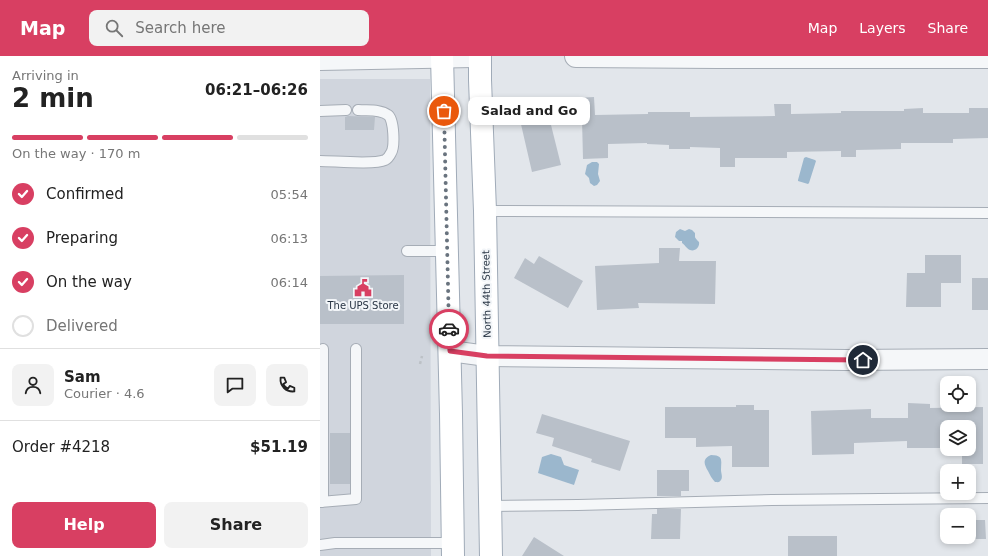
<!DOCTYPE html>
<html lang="en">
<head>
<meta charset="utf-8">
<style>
	body { margin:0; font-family:"DejaVu Sans",sans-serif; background:#f2f2f2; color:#222; height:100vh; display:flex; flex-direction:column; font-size:15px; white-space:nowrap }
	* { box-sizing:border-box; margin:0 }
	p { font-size:13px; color:#767676 }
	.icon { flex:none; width:22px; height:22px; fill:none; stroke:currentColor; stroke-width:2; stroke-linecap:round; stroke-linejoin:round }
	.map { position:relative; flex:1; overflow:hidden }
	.side { display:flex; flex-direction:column; background:#fff; width:320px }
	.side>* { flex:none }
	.controls { position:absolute; left:620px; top:320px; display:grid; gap:8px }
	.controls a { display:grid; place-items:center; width:36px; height:36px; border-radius:8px; background:#fff; box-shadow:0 2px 6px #0003; font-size:20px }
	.pin { position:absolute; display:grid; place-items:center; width:34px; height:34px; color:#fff; margin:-17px; border:2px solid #fff; border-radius:50%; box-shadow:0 1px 4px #0007 }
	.courier { position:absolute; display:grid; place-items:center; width:40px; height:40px; margin:-20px; border:3px solid #d83f62; border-radius:50%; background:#fff; color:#222; box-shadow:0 1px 5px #0007 }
	.bubble { position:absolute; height:28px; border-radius:8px; background:#fff; box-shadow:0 2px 6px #0003; font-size:13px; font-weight:600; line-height:28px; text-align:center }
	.overview em { font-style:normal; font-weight:600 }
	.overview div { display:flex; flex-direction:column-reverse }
	.overview { display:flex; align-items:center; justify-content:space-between; height:68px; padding:0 12px }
	h1 { font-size:26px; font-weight:600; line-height:30px }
	.bar { display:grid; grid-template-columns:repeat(4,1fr); gap:6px 4px; align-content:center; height:48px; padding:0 12px }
	.bar i { height:5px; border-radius:3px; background:#e0e0e0 }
	.bar .selected { background:#d83f62 }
	.bar p { grid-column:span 4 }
	.line { display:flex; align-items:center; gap:10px; padding:0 12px; border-top:1px solid #e0e0e0 }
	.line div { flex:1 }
	.round { display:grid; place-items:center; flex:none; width:42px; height:42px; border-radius:8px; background:#f2f2f2 }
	ol { padding:0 12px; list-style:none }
	li { display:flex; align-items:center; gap:12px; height:44px }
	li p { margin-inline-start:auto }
	li .icon { padding:4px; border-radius:50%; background:#d83f62; color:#fff; stroke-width:4 }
	li:last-child { color:#767676 }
	li i { width:22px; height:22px; border:2px solid #e0e0e0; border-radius:50% }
	.action { display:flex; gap:8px; margin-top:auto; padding:8px 12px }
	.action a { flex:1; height:46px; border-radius:8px; background:#d83f62; color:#fff; font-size:16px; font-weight:600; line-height:46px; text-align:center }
	.action a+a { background:#f2f2f2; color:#222 }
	header { display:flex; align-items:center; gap:24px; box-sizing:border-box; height:56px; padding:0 20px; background:#d83f62; color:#fff }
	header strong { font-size:19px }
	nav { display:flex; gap:22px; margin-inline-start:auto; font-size:14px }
	.search { width:280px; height:36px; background:#f2f2f2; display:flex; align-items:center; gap:10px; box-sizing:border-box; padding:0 14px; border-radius:8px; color:#767676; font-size:15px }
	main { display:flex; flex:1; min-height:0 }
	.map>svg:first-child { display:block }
	.built { fill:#d0d5dd }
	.water { fill:#9bb7cd }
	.building { fill:#b9c0c9 }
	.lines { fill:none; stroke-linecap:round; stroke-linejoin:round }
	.service-casing { stroke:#a6adb6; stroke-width:12 }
	.minor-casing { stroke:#a6adb6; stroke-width:22 }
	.tertiary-casing { stroke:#a6adb6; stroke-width:24 }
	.primary-casing { stroke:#a0abb8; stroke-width:24 }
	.path { stroke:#bcc1c6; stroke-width:2.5; stroke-dasharray:3 3; stroke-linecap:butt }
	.service { stroke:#f5f7f9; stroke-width:10 }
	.minor { stroke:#f5f7f9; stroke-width:20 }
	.tertiary { stroke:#f5f7f9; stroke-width:22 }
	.primary { stroke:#fff; stroke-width:22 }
	.done { stroke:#69737e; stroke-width:4; stroke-dasharray:0 7.2 }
	.route { stroke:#d83f62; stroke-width:5 }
	.labels { text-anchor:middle; stroke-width:4; stroke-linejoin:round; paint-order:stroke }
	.street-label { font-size:10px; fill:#283544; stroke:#f2f5f8 }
	.poi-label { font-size:10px; fill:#283544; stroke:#f2f5f8 }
</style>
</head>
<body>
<header>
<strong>Map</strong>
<div class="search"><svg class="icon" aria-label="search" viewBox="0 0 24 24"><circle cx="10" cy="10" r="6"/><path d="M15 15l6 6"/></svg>Search here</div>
<nav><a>Map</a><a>Layers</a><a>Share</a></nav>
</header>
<main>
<section class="side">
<div class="overview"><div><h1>2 min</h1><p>Arriving in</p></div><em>06:21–06:26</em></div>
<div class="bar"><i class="selected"></i><i class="selected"></i><i class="selected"></i><i></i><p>On the way · 170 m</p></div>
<ol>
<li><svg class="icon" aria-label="check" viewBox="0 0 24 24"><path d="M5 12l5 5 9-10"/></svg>Confirmed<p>05:54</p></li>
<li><svg class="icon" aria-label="check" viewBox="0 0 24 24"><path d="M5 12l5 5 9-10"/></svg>Preparing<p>06:13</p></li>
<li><svg class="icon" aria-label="check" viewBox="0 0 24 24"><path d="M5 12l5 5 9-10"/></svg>On the way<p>06:14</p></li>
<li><i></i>Delivered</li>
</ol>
<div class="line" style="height:72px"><a class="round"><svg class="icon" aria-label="person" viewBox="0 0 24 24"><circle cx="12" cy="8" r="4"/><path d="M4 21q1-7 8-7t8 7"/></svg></a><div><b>Sam</b><p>Courier · 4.6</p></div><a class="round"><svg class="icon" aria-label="chat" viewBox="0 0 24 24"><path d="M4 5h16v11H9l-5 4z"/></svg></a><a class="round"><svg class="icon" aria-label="phone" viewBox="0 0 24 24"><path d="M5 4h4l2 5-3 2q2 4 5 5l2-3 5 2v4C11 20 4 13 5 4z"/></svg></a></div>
<div class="line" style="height:52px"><div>Order #4218</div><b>$51.19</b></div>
<div class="action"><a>Help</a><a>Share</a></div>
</section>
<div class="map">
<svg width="668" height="500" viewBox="0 0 668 500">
	<rect width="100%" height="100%" fill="#e2e6eb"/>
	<path class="built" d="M0 23H110L111 500H0Z"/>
	<path class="water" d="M486 101 495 104 496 105 489 127 488 128 478 125V124L484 102Z
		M272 106H277L279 108 278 118 280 125 277 129 274 130 270 127 269 122 265 118 267 109Z
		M360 173 365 175 369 173 372 174 375 177V181C375 182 378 185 379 186 380 191 375 196 370 194 367 193 365 189 362 187V185H359L355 181 356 176Z
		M231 398 241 401 244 409 259 414 254 429 218 417 222 401Z
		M391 399C404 399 401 405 401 414 401 417 403 421 401 424 399 427 398 426 395 426 392 423 390 419 388 415 384 408 382 403 391 399Z"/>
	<path class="building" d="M274 41 275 59 328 58V56H370V61L455 60 454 48H471V58L521 57V55H584V53L603 52V57H649V52H668V82L633 83V87H581V93L536 94V101H521V95L467 96V102H415V111H400V92L370 91V93H349V89L327 88V87L288 88V102L263 103 262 63H257L256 42Z
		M228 57 241 109 212 116 200 64Z
		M28 60 55 61 54 74H25V61Z
		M339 192H360L359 205H396L395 248 318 247 319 252 277 254 275 210 339 207Z
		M605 199H641V227H621V251H586L587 217H605Z
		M219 200 263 225 248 252 194 222 205 202 214 208Z
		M84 219V268H0V220Z
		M652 222H668V254H652Z
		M588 347 610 348V352L663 351V408H642V393H649V371H627V392H587V385L534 387V398L492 399 491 355 551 353V362H588Z
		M416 349H434V354H449V411H412V390L376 391V382H345V351H416Z
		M222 358 310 385 300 415 271 406 272 403 232 390 234 382 216 377Z
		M10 377H30V428H10Z
		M337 414H369V435H361V440H337Z
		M337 453H361L360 483H331L332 458H337Z
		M649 464H665L666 483H649Z
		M468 480H517V500H468Z
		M214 481 244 500H202Z"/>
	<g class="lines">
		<g class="service-casing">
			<path id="service" d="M0 55 26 54
				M0 105C14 105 54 109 65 104 67 103 70 99 71 97 75 91 74 63 68 59 60 53 48 55 38 54
				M165 155 668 157
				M87 195H128
				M3 293V446
				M0 446 36 443V293
				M170 450 258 449 452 444 668 442
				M0 489 15 487H133"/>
		</g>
		<g class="minor-casing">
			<path id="minor" d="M130 295 167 300 527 304 668 303"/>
		</g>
		<g class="tertiary-casing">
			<path id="tertiary" d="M256 0 397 1H668
				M0 3 153 0"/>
		</g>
		<g class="primary-casing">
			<path id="primary" d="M122 0 131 358 133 500
				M160 0V24L165 155 171 500"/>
		</g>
		<path class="path" d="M100 308 102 300"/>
		<use href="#service" class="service"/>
		<use href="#minor" class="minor"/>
		<use href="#tertiary" class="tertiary"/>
		<use href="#primary" class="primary"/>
	</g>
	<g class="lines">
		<path class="done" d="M124 55 129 273"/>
		<path class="route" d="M129 273 130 295 167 300 543 304"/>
	</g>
	<defs>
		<g id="civic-bare" transform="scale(1.38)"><path d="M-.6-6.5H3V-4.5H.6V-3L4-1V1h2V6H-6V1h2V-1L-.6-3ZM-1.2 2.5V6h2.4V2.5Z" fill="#d83f62" stroke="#f2f5f8" stroke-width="2.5" paint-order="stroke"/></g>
	</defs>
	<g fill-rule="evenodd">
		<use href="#civic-bare" x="43" y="232"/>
	</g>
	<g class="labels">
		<g class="street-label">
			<text transform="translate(166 238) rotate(-91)" y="4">North 44th Street</text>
		</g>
		<g class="poi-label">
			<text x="43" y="253">The UPS Store</text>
		</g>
	</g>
</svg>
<div class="controls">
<a><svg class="icon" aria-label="locate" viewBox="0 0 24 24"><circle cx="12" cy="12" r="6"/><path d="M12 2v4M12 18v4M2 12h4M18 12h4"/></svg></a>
<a><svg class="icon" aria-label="layers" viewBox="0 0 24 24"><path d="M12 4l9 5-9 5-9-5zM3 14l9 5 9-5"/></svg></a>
<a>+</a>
<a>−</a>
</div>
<div class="pin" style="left:124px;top:55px;background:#ea580c"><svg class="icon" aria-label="bag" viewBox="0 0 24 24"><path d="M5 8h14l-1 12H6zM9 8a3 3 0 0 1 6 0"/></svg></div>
<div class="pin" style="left:543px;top:304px;background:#1f2937"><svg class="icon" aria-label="home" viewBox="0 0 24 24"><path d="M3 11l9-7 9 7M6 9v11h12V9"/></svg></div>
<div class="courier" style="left:129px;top:273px"><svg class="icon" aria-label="car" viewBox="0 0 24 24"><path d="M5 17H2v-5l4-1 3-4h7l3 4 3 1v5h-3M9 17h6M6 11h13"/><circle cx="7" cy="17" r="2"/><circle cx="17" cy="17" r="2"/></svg></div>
<div class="bubble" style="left:148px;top:41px;width:122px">Salad and Go</div>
</div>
</main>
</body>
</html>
